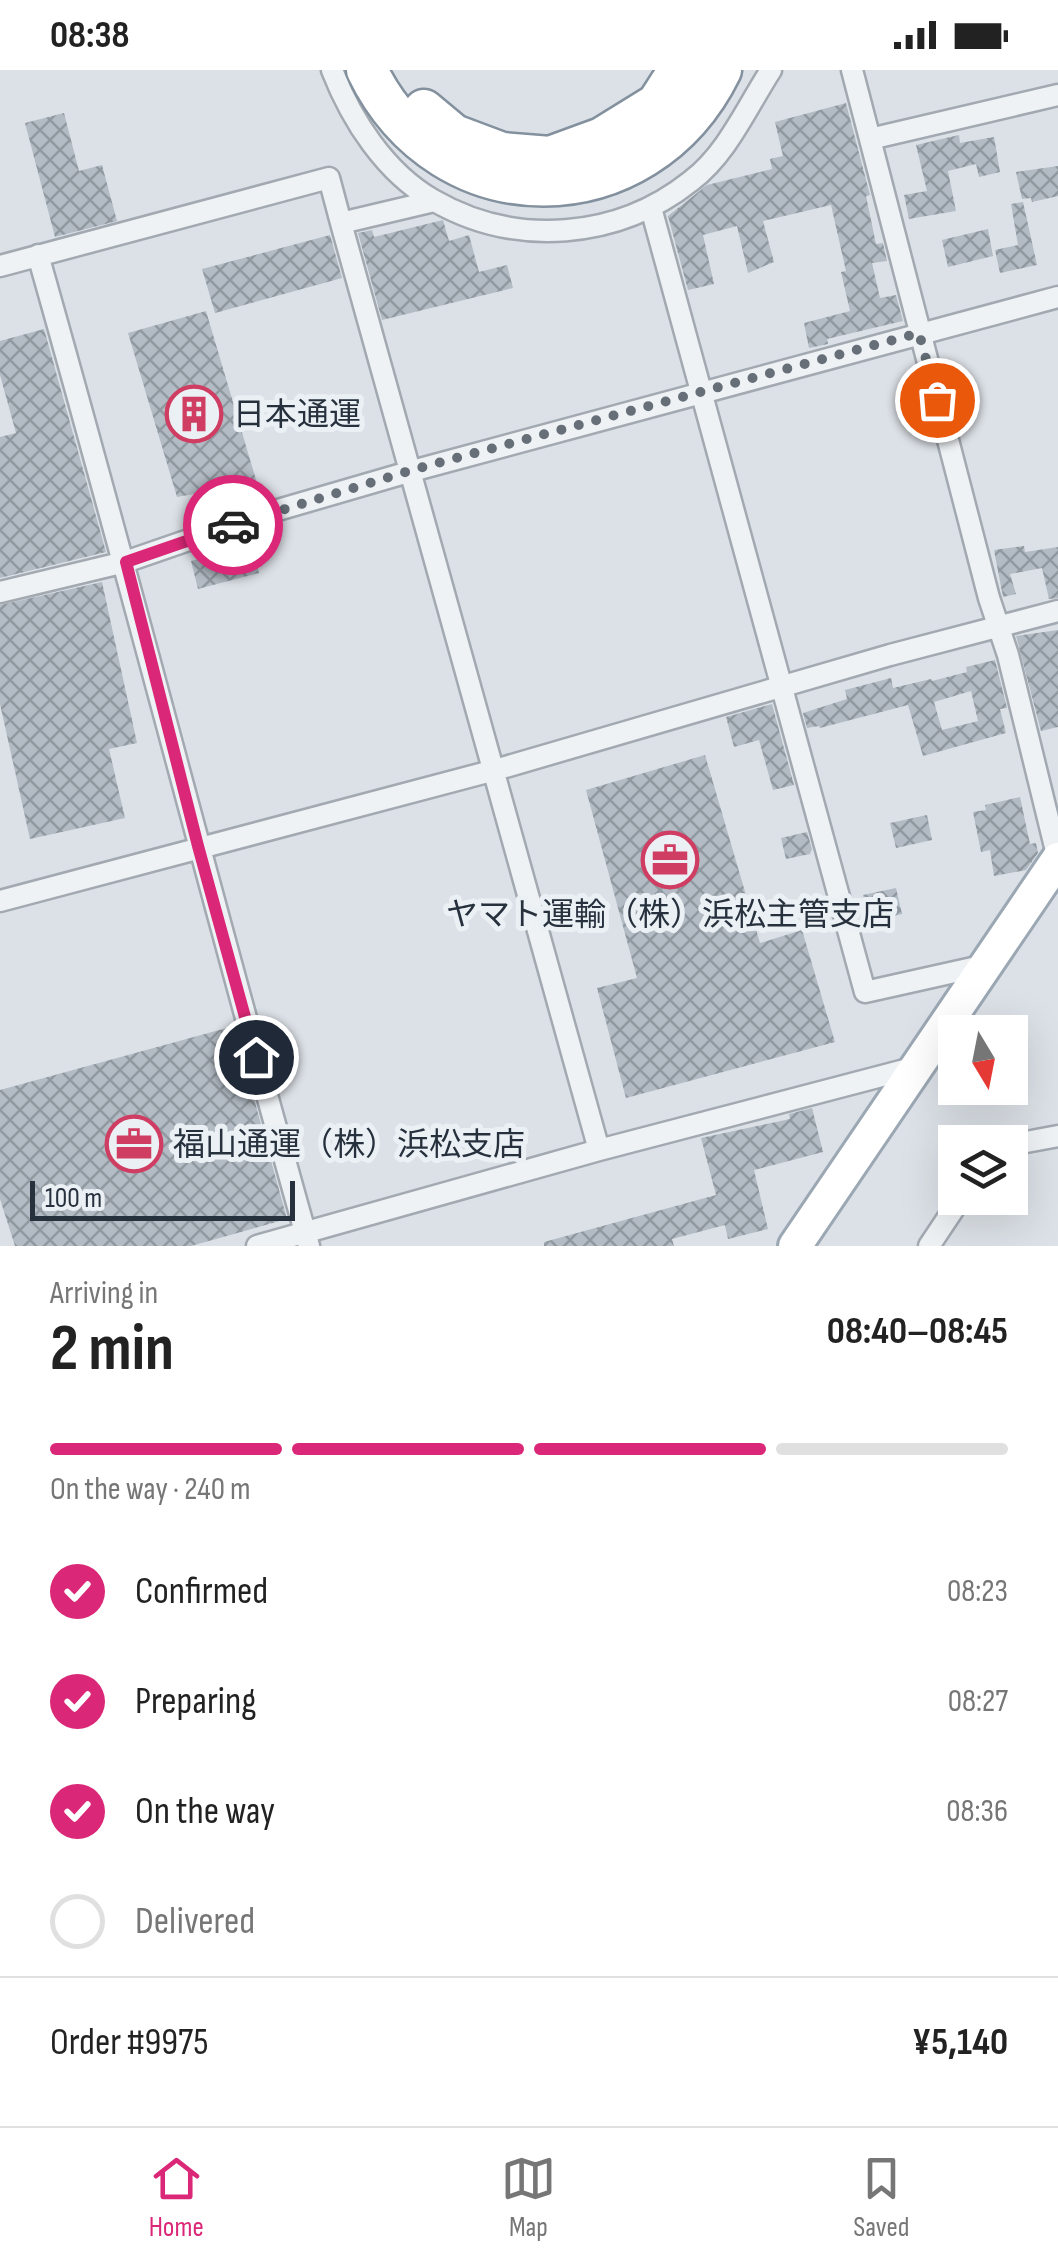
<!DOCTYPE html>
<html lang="en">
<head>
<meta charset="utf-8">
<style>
	body { margin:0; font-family:"Sofia Sans Condensed","Noto Sans JP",sans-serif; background:#f6f6f6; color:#222; height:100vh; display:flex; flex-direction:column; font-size:38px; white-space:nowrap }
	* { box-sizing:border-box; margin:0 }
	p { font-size:32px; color:#767676 }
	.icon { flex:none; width:55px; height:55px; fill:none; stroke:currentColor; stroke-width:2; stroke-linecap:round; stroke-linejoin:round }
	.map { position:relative; height:1176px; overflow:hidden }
	.details { display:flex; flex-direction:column; background:#fff; flex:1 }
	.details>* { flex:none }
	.needle { width:65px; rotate:170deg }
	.controls { position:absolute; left:938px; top:945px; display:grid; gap:20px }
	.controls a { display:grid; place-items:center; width:90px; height:90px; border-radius:0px; background:#fff; box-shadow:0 10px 40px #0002; font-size:50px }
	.scale { position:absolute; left:30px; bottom:25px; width:265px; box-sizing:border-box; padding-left:10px; border:5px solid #26313d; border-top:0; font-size:28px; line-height:35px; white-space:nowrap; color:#26313d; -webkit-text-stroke:8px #ebf0f5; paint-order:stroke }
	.pin { position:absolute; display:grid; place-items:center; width:85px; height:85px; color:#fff; margin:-42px; border:5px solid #fff; border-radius:50%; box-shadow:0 2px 10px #0007 }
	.courier { position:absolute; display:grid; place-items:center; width:100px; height:100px; margin:-50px; border:8px solid #db2777; border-radius:50%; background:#fff; color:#222; box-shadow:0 2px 12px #0007 }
	.headline em { font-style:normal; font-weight:700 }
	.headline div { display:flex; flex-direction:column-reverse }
	.headline { display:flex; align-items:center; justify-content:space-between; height:170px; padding:0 50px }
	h1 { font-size:65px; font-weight:700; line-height:75px }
	.bar { display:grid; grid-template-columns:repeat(4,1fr); gap:15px 10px; align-content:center; height:120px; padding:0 50px }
	.bar i { height:12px; border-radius:8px; background:#e0e0e0 }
	.bar .on { background:#db2777 }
	.bar p { grid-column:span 4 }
	.line { display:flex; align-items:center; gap:25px; padding:0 50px; border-top:2px solid #e0e0e0 }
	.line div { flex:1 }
	ol { padding:0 50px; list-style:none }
	li { display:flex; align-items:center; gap:30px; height:110px }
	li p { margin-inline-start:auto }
	li .icon { padding:10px; border-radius:50%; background:#db2777; color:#fff; stroke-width:4 }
	li:last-child { color:#767676 }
	li i { width:55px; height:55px; border:5px solid #e0e0e0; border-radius:50% }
	.status { display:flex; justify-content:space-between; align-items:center; height:70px; padding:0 50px; background:#fff; direction:ltr }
	.status svg { height:28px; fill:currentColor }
	.tab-bar { display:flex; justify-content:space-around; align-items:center; height:140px; border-top:2px solid #e0e0e0; background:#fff; font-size:28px; color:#767676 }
	.tab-bar a { display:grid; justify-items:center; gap:5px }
	.tab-bar .on { color:#db2777 }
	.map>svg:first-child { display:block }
	.building { fill:url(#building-cross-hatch); fill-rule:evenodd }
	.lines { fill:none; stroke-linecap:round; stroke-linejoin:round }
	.street-casing { stroke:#a2a9b1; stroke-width:25 }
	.primary-casing { stroke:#9ba7b3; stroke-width:38 }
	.highway-casing { stroke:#83909e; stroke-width:45 }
	.street { stroke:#eff2f5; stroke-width:20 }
	.primary { stroke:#fff; stroke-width:32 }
	.highway { stroke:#fff; stroke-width:40 }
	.done { stroke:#666f78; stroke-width:10; stroke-dasharray:0 18 }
	.route { stroke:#db2777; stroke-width:12 }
	.labels { text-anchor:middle; stroke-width:10; stroke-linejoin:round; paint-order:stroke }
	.poi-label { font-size:32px; fill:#26313d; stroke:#ebf0f5; text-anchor:start }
</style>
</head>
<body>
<div class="status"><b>08:38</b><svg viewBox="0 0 49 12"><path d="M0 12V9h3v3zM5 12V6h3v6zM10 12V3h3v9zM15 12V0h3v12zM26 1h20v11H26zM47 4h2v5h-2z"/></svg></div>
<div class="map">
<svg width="1058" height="1176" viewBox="0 0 1058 1176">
	<defs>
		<pattern id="building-cross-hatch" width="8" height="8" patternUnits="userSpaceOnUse" patternTransform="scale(2.5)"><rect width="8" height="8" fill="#b3bbc4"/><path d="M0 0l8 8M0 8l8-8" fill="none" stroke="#9199a0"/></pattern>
	</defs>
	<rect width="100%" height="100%" fill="#dce1e7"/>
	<path class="building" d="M846 33 870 125 866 126 876 174 883 173 887 191 872 193 880 228 896 225 903 251 827 269 828 274 809 278 804 253 850 241 841 202 846 201 831 135 763 151 774 192 748 203 737 156 703 165 714 214 688 220 668 146 707 115 772 99 770 89 783 86 775 52Z
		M64 43 79 101 102 95 117 151 55 167 25 53Z
		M959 65 960 73 994 67 1000 102 979 107 976 94 948 101 956 141 909 149 904 125 927 121 916 75Z
		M1058 96V126L1032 132 1031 128 1022 129 1016 102Z
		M1023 132 1037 195 1000 203 995 180 1018 175 1011 134Z
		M443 150 449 171 469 165 479 202 507 195 513 218 382 250 358 163 372 160 374 167Z
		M988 159 993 186 948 197 942 170Z
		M330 165 342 208 215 243 202 199Z
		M206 241 262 430 202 451 194 424 177 427 128 263Z
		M44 259 106 482 0 508V367L16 363 0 305V271Z
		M251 474 259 503 198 519 191 491Z
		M1024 476 1025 482 1058 477V528L1049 529 1042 498 1010 504 1016 524 1003 527 994 480Z
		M102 512 137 673 109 679 125 748 30 769 0 634V535Z
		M1058 560V657L1041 661 1016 566Z
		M995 590 1007 638 1000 639 1006 663 923 686 908 635 820 658 819 656 807 658 803 643 847 629 845 620 891 608 893 618 931 609 932 611 967 602 966 597ZM971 621 978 651 942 660 934 632Z
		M772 634 794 715 773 720 759 670 734 677 726 647Z
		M705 685 760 873 802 860 835 972 626 1028 597 918 637 908 586 720Z
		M1020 727 1030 774 1036 773 1038 783 1026 800 994 806 990 780 981 782 973 742 986 740 985 735Z
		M927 745 932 770 896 778 890 753Z
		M807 762 812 779 810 784 786 789 781 768Z
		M896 818 902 844 869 851 863 825Z
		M234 956 287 1149 191 1176H15L0 1129V1020Z
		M812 1038 823 1082 754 1100 768 1159 728 1169 725 1155 672 1169 674 1176H544V1172L716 1125 701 1068 790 1049 789 1044Z"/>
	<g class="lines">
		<g class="street-casing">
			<path id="street" d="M332 0C352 51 385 102 433 130 516 178 618 169 691 111 727 84 747 37 771 0
				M852 0 870 69 1058 25
				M870 69 989 528 1008 585 1058 789
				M434 131 341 153 599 1080
				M651 138 865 922 986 895
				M38 185C132 515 216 847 309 1176
				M0 196 329 108 341 153
				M0 522 125 492 264 444 412 401 1058 227
				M0 831 495 700 890 585 1058 541
				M1010 1075 1058 1066
				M257 1176 599 1080 916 997
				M929 1176 961 1128"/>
		</g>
		<g class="primary-casing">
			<path id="primary" d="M795 1176 1058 789"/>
		</g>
		<g class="highway-casing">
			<path id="highway" d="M367 0C442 155 646 153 721 0
				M424 40 454 65 502 83 550 87 602 68 657 34 679 0"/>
		</g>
		<use href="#street" class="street"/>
		<use href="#primary" class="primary"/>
		<use href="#highway" class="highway"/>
	</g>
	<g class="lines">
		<path class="done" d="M233 455 412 400 919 263 937 330"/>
		<path class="route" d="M233 455 126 492 198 776 256 987"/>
	</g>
	<defs>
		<g id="building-ring" transform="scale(2.875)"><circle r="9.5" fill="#ebf0f5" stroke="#d03d62" stroke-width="1.5"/><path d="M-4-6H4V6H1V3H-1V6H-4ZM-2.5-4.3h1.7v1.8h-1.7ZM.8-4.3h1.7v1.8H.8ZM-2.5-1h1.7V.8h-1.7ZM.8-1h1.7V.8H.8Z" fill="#d03d62"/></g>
		<g id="office-ring" transform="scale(2.875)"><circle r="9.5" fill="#ebf0f5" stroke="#d03d62" stroke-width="1.5"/><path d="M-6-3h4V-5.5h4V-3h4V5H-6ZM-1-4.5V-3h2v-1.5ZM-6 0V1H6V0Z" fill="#d03d62"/></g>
	</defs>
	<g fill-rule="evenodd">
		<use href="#building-ring" x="194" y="344"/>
		<use href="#office-ring" x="670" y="790"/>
		<use href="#office-ring" x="134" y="1074"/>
	</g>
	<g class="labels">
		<g class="poi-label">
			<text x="233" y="355">日本通運</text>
			<text x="670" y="855" text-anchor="middle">ヤマト運輸（株）浜松主管支店</text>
			<text x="173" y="1085">福山通運（株）浜松支店</text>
		</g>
	</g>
</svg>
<div class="controls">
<a><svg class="needle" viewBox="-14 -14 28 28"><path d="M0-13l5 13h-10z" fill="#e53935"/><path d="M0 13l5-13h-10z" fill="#767676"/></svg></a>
<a><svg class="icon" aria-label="layers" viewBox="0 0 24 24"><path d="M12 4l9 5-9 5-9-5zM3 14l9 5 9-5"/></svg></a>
</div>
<div class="scale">100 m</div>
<div class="pin" style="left:937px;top:330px;background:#ea580c"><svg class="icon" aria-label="bag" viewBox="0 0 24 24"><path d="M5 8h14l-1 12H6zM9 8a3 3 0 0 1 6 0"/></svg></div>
<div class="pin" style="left:256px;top:987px;background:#1f2937"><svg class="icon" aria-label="home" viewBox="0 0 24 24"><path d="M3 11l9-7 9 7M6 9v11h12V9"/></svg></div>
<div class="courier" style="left:233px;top:455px"><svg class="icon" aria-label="car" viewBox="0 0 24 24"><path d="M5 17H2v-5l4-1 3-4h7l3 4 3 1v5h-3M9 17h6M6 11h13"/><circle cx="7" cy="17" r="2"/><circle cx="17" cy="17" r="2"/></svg></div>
</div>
<section class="details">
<div class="headline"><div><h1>2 min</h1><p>Arriving in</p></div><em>08:40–08:45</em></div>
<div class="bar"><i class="on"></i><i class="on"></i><i class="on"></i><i></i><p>On the way · 240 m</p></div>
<ol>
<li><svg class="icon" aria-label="check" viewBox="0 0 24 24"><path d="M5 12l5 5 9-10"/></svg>Confirmed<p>08:23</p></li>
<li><svg class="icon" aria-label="check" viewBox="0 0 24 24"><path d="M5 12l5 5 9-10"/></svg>Preparing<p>08:27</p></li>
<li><svg class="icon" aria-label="check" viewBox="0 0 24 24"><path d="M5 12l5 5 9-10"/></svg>On the way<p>08:36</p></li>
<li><i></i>Delivered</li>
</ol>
<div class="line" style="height:130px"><div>Order #9975</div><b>¥5,140</b></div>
</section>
<nav class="tab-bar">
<a class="on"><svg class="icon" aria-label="home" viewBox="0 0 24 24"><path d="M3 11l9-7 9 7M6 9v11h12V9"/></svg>Home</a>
<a><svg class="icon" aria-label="map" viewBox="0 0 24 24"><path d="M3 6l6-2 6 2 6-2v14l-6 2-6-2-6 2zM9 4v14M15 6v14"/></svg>Map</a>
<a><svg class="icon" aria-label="saved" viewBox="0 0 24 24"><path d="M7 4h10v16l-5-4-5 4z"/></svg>Saved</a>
</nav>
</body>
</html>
